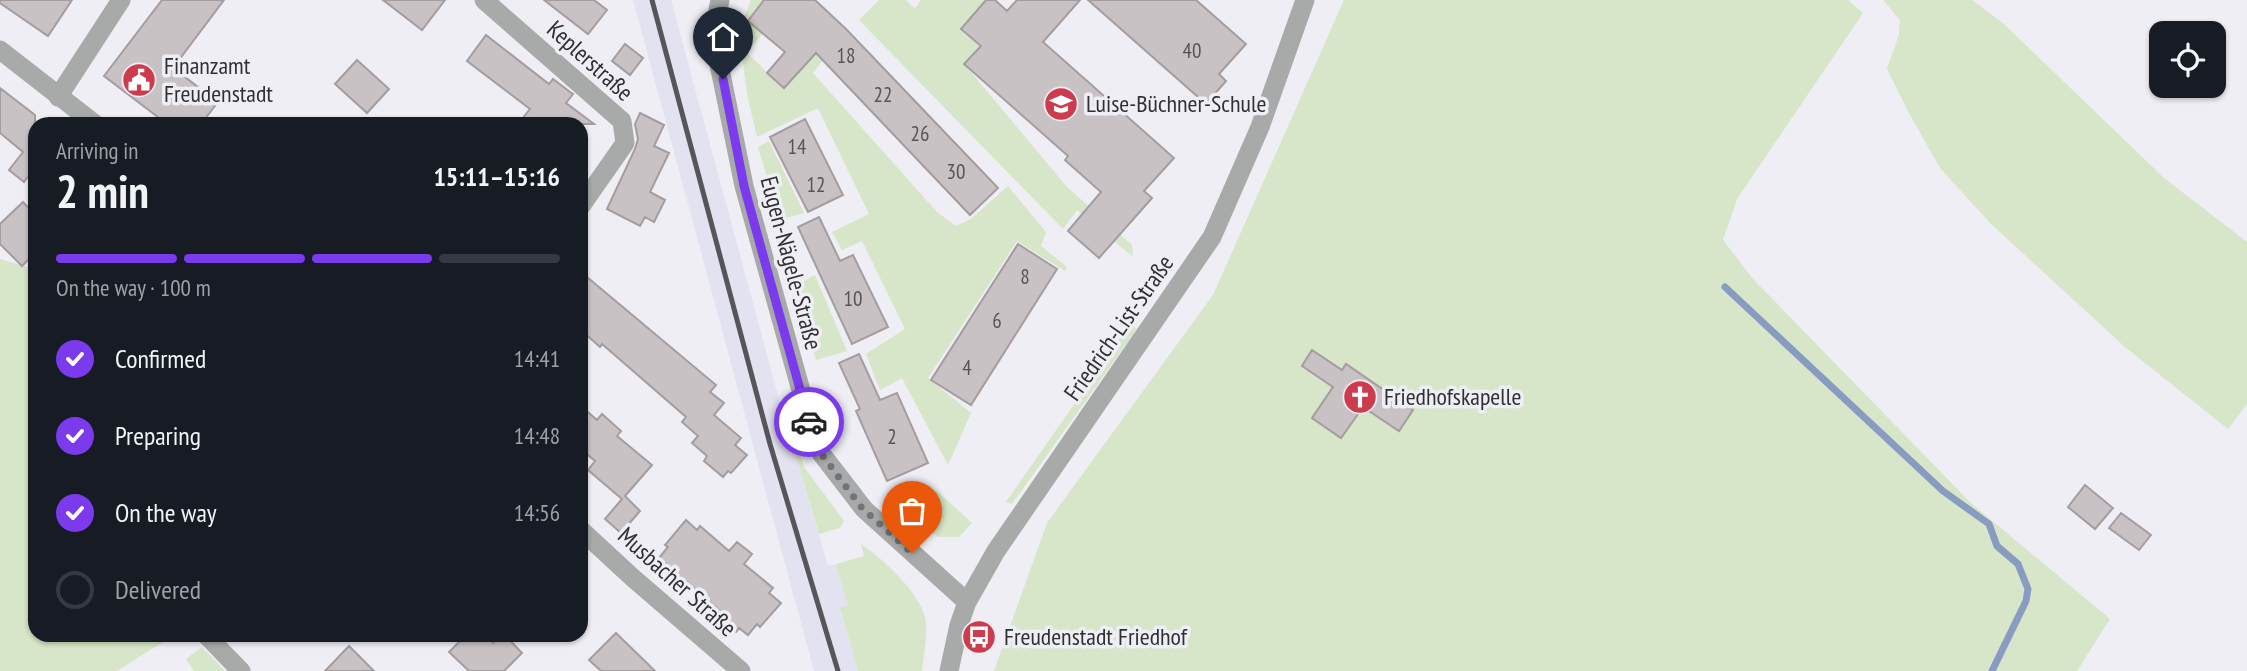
<!DOCTYPE html>
<html lang="en">
<head>
<meta charset="utf-8">
<style>
	body { margin:0; font-family:"PT Sans Narrow",sans-serif; background:#20242c; color:#f1f3f6; height:100vh; display:flex; flex-direction:column; font-size:26px; white-space:nowrap }
	* { box-sizing:border-box; margin:0 }
	p { font-size:23px; color:#9ea1a6 }
	.icon { flex:none; width:38px; height:38px; fill:none; stroke:currentColor; stroke-width:2; stroke-linecap:round; stroke-linejoin:round }
	.map { position:relative; flex:1; overflow:hidden }
	.drawer { position:absolute; left:28px; top:117px; width:560px; height:525px; display:flex; flex-direction:column; background:#171b24; border-radius:21px; box-shadow:0 2px 5px #0004 }
	.drawer>* { flex:none }
	.fabs { position:absolute; left:2149px; top:21px; display:grid; gap:14px }
	.fabs a { display:grid; place-items:center; width:77px; height:77px; border-radius:14px; background:#171b24; box-shadow:0 2px 5px #0004; font-size:35px }
	.pin { position:absolute; display:grid; place-items:center; width:60px; height:60px; color:#fff; margin:-72px -30px; border-radius:50% 50% 50% 0; rotate:-45deg; box-shadow:0 0 7px #0007 }
	.pin .icon { rotate:45deg }
	.courier { position:absolute; display:grid; place-items:center; width:70px; height:70px; margin:-35px; border:5px solid #7c3aed; border-radius:50%; background:#fff; color:#222; box-shadow:0 2px 9px #0007 }
	.head em { font-style:normal; font-weight:600 }
	.head div { display:flex; flex-direction:column-reverse }
	.head { display:flex; align-items:center; justify-content:space-between; height:119px; padding:0 28px }
	h1 { font-size:46px; font-weight:600; line-height:52px }
	.bar { display:grid; grid-template-columns:repeat(4,1fr); gap:10px 7px; align-content:center; height:84px; padding:0 28px }
	.bar i { height:9px; border-radius:5px; background:#363941 }
	.bar .selected { background:#7c3aed }
	.bar p { grid-column:span 4 }
	ol { padding:0 28px; list-style:none }
	li { display:flex; align-items:center; gap:21px; height:77px }
	li p { margin-inline-start:auto }
	li .icon { padding:7px; border-radius:50%; background:#7c3aed; color:#fff; stroke-width:4 }
	li:last-child { color:#9ea1a6 }
	li i { width:38px; height:38px; border:4px solid #363941; border-radius:50% }
	.map>svg:first-child { display:block }
	.built { fill:#e3e2f0 }
	.green { fill:#d7e5c8 }
	.lines { fill:none; stroke-linecap:round; stroke-linejoin:round }
	.stream { stroke:#889cc2; stroke-width:7 }
	.building { fill:#c9c2c5; stroke:#a49da0; stroke-width:2 }
	.minor { stroke:#a7aaa8; stroke-width:19 }
	.rail { stroke:#56565a; stroke-width:5 }
	.done { stroke:#727277; stroke-width:7; stroke-dasharray:0 12.6 }
	.route { stroke:#7c3aed; stroke-width:9 }
	.labels { text-anchor:middle; stroke-width:7; stroke-linejoin:round; paint-order:stroke }
	.number-label { font-size:21px; fill:#565458 }
	.street-label { font-size:24px; fill:#303033; stroke:#eeeef4 }
	.poi-label { font-size:24px; fill:#303033; stroke:#eeeef4; text-anchor:start }
</style>
</head>
<body>
<div class="map">
<svg width="2247" height="671" viewBox="0 0 2247 671">
	<rect width="100%" height="100%" fill="#eeeef4"/>
	<path class="built" d="M633 0H671L780 403 828 566 836 564 848 606 840 609 858 671H814Z"/>
	<path class="green" d="M751 0H764L748 21 763 33 747 53 784 88 842 25 851 34 823 60 813 73 937 212 956 226 971 219 1008 186 1046 232 1041 246 1067 267 1065 271 1017 241 928 378 971 413 948 465 902 378 880 390 866 354 905 329 862 241 842 250 832 232 869 214 818 108 757 137 747 94 739 30Z
		M879 0H906L915 9 921 0H986L961 28 981 46 965 65 1067 187 1132 245 1133 257 1077 210 1063 229 859 20Z
		M1344 0H1848L1863 13 1737 199 1723 240 1753 279 1972 504 2110 619 2077 671H994L1047 523 1213 295Z
		M1883 0H1972L2004 24 2164 178 2247 242V404L2228 429 2125 347 1991 224 1940 168 1909 113 1887 69 1899 35 1900 20Z
		M769 141 804 213 780 220 758 147Z
		M0 259 35 269V635H174L117 671H0Z
		M815 275 847 351 816 360 795 286Z
		M1130 324 1137 329 1012 504 1006 502Z
		M785 402 804 467 844 521 840 528 819 534 780 403Z
		M936 490 972 523 959 537H938L924 525 921 499Z
		M861 544C882 558 919 592 925 617 928 635 924 653 922 671H858L840 608 848 606 836 564 864 556Z
		M202 647 225 671H194L186 659Z"/>
	<g class="lines">
		<path class="stream" d="M1725 287 1943 491 1989 524 1997 546 2018 564 2028 589 2026 601 1992 671"/>
	</g>
	<path class="building" d="M0 0H72L48 36 0 3Z
		M162 0H224L173 68 218 102 201 124H167L104 76Z
		M383 0H445L422 30Z
		M544 0H594L607 10 588 34Z
		M764 0H815L846 29 998 188 970 215 816 53 784 88 767 73 785 52 748 21Z
		M986 0H995L1007 11 1017 0H1080L1043 42 1174 158 1144 191 1152 198 1099 258 1068 231 1101 192 1065 160 1068 156 964 64 981 46 961 29Z
		M1088 0H1196L1246 44 1219 74 1226 81 1206 104Z
		M486 35 549 84 553 79 570 92 573 94 566 103 594 124H518L530 109 467 61Z
		M625 44 643 58 630 75 612 61Z
		M357 60 389 89 367 113 335 84Z
		M0 88 35 115V167L24 182 9 170 23 152 0 133Z
		M640 113 664 125 654 146 669 153 650 192 665 200 654 222 645 217 640 226 607 209 635 149 638 139 635 124Z
		M805 119 843 195 808 212 770 137Z
		M23 202 35 215V253L22 266 0 244V224Z
		M819 217 840 261 853 255 888 327 852 344 798 227Z
		M1018 244 1057 269 971 405 931 380Z
		M581 272 716 385 710 392 724 403 714 415 741 438 735 445 747 455 731 473 728 471 723 477 704 461 707 456 692 443 698 436 682 422 686 417 602 344 600 347 581 330Z
		M1312 350 1342 370 1346 364 1413 410 1399 431 1363 407 1341 438 1312 418 1333 387 1302 366Z
		M859 354 880 400 897 393 928 463 887 481 856 411 860 409 839 363Z
		M581 406 597 420 602 414 621 431 617 436 652 465 625 496 640 511 621 533 605 519 622 499 588 470 595 461 581 449Z
		M2085 485 2113 508 2095 529 2068 507Z
		M2121 513 2151 535 2139 550 2109 528Z
		M686 520 697 530 700 526 729 551 737 542 752 554 744 564 773 588 769 593 781 603 760 627 757 624 748 635 739 628 736 632 718 616 721 612 685 580 682 584 663 569 667 565 659 558 668 547 665 545Z
		M616 633 655 671H601L589 660Z
		M466 635H485L493 643 501 635H505L522 653 504 671H469L449 652Z
		M349 646 374 671H325Z"/>
	<g class="lines">
		<path class="minor" d="M484 0 622 121 625 143 581 206
			M720 0 713 35 744 186 817 448 864 509 967 602
			M0 50 95 124
			M58 97 121 0
			M581 530 633 578 741 671
			M206 635 241 671
			M949 671 959 625 967 602 996 551 1212 237 1260 127 1305 0"/>
		<path class="rail" d="M652 0 770 444 838 671"/>
	</g>
	<g class="lines">
		<path class="done" d="M809 422 817 448 862 508 912 553"/>
		<path class="route" d="M723 79 744 186 809 422"/>
	</g>
	<defs>
		<g id="civic-disc" transform="scale(1.75)"><circle r="9.5" fill="#cc3c4c" stroke="#eeeef4"/><path d="M-.6-6.5H3V-4.5H.6V-3L4-1V1h2V6H-6V1h2V-1L-.6-3ZM-1.2 2.5V6h2.4V2.5Z" fill="#fff"/></g>
		<g id="school-disc" transform="scale(1.75)"><circle r="9.5" fill="#cc3c4c" stroke="#eeeef4"/><path d="M0-5L7-2L0 1L-7-2ZM-4 1L0 2.5L4 1V4Q0 6-4 4Z" fill="#fff"/></g>
		<g id="church-disc" transform="scale(1.75)"><circle r="9.5" fill="#cc3c4c" stroke="#eeeef4"/><path d="M-1.2-6h2.4v3.5h3.3v2.4h-3.3V6h-2.4V-.1h-3.3v-2.4h3.3Z" fill="#fff"/></g>
		<g id="bus-disc" transform="scale(1.75)"><circle r="9.5" fill="#cc3c4c" stroke="#eeeef4"/><path d="M-5-6H5V4H4V6H2V4H-2V6H-4V4H-5ZM-3.5-4V0h7V-4ZM-3.5 1.2v1.5H-2V1.2ZM2 1.2v1.5H3.5V1.2Z" fill="#fff"/></g>
	</defs>
	<g fill-rule="evenodd">
		<use href="#civic-disc" x="139" y="80"/>
		<use href="#school-disc" x="1061" y="104"/>
		<use href="#church-disc" x="1360" y="397"/>
		<use href="#bus-disc" x="979" y="637"/>
	</g>
	<g class="labels">
		<g class="number-label">
			<text x="1192" y="58">40</text>
			<text x="846" y="63">18</text>
			<text x="883" y="102">22</text>
			<text x="920" y="141">26</text>
			<text x="797" y="154">14</text>
			<text x="956" y="179">30</text>
			<text x="816" y="192">12</text>
			<text x="1025" y="284">8</text>
			<text x="853" y="306">10</text>
			<text x="997" y="328">6</text>
			<text x="967" y="375">4</text>
			<text x="892" y="444">2</text>
		</g>
		<g class="street-label">
			<text transform="translate(590 61) rotate(42)" y="8">Keplerstraße</text>
			<text transform="translate(791 263) rotate(75)" y="8">Eugen-Nägele-Straße</text>
			<text transform="translate(1119 328) rotate(-55)" y="8">Friedrich-List-Straße</text>
			<text transform="translate(677 582) rotate(42)" y="8">Musbacher Straße</text>
		</g>
		<g class="poi-label">
			<text x="164" y="74">Finanzamt<tspan x="164" dy="28">Freudenstadt</tspan></text>
			<text x="1086" y="112">Luise-Büchner-Schule</text>
			<text x="1384" y="405">Friedhofskapelle</text>
			<text x="1004" y="645">Freudenstadt Friedhof</text>
		</g>
	</g>
</svg>
<div class="fabs">
<a><svg class="icon" aria-label="locate" viewBox="0 0 24 24"><circle cx="12" cy="12" r="6"/><path d="M12 2v4M12 18v4M2 12h4M18 12h4"/></svg></a>
</div>
<div class="pin" style="left:912px;top:553px;background:#ea580c"><svg class="icon" aria-label="bag" viewBox="0 0 24 24"><path d="M5 8h14l-1 12H6zM9 8a3 3 0 0 1 6 0"/></svg></div>
<div class="pin" style="left:723px;top:79px;background:#1f2937"><svg class="icon" aria-label="home" viewBox="0 0 24 24"><path d="M3 11l9-7 9 7M6 9v11h12V9"/></svg></div>
<div class="courier" style="left:809px;top:422px"><svg class="icon" aria-label="car" viewBox="0 0 24 24"><path d="M5 17H2v-5l4-1 3-4h7l3 4 3 1v5h-3M9 17h6M6 11h13"/><circle cx="7" cy="17" r="2"/><circle cx="17" cy="17" r="2"/></svg></div>
<section class="drawer">
<div class="head"><div><h1>2 min</h1><p>Arriving in</p></div><em>15:11–15:16</em></div>
<div class="bar"><i class="selected"></i><i class="selected"></i><i class="selected"></i><i></i><p>On the way · 100 m</p></div>
<ol>
<li><svg class="icon" aria-label="check" viewBox="0 0 24 24"><path d="M5 12l5 5 9-10"/></svg>Confirmed<p>14:41</p></li>
<li><svg class="icon" aria-label="check" viewBox="0 0 24 24"><path d="M5 12l5 5 9-10"/></svg>Preparing<p>14:48</p></li>
<li><svg class="icon" aria-label="check" viewBox="0 0 24 24"><path d="M5 12l5 5 9-10"/></svg>On the way<p>14:56</p></li>
<li><i></i>Delivered</li>
</ol>
</section>
</div>
</body>
</html>
